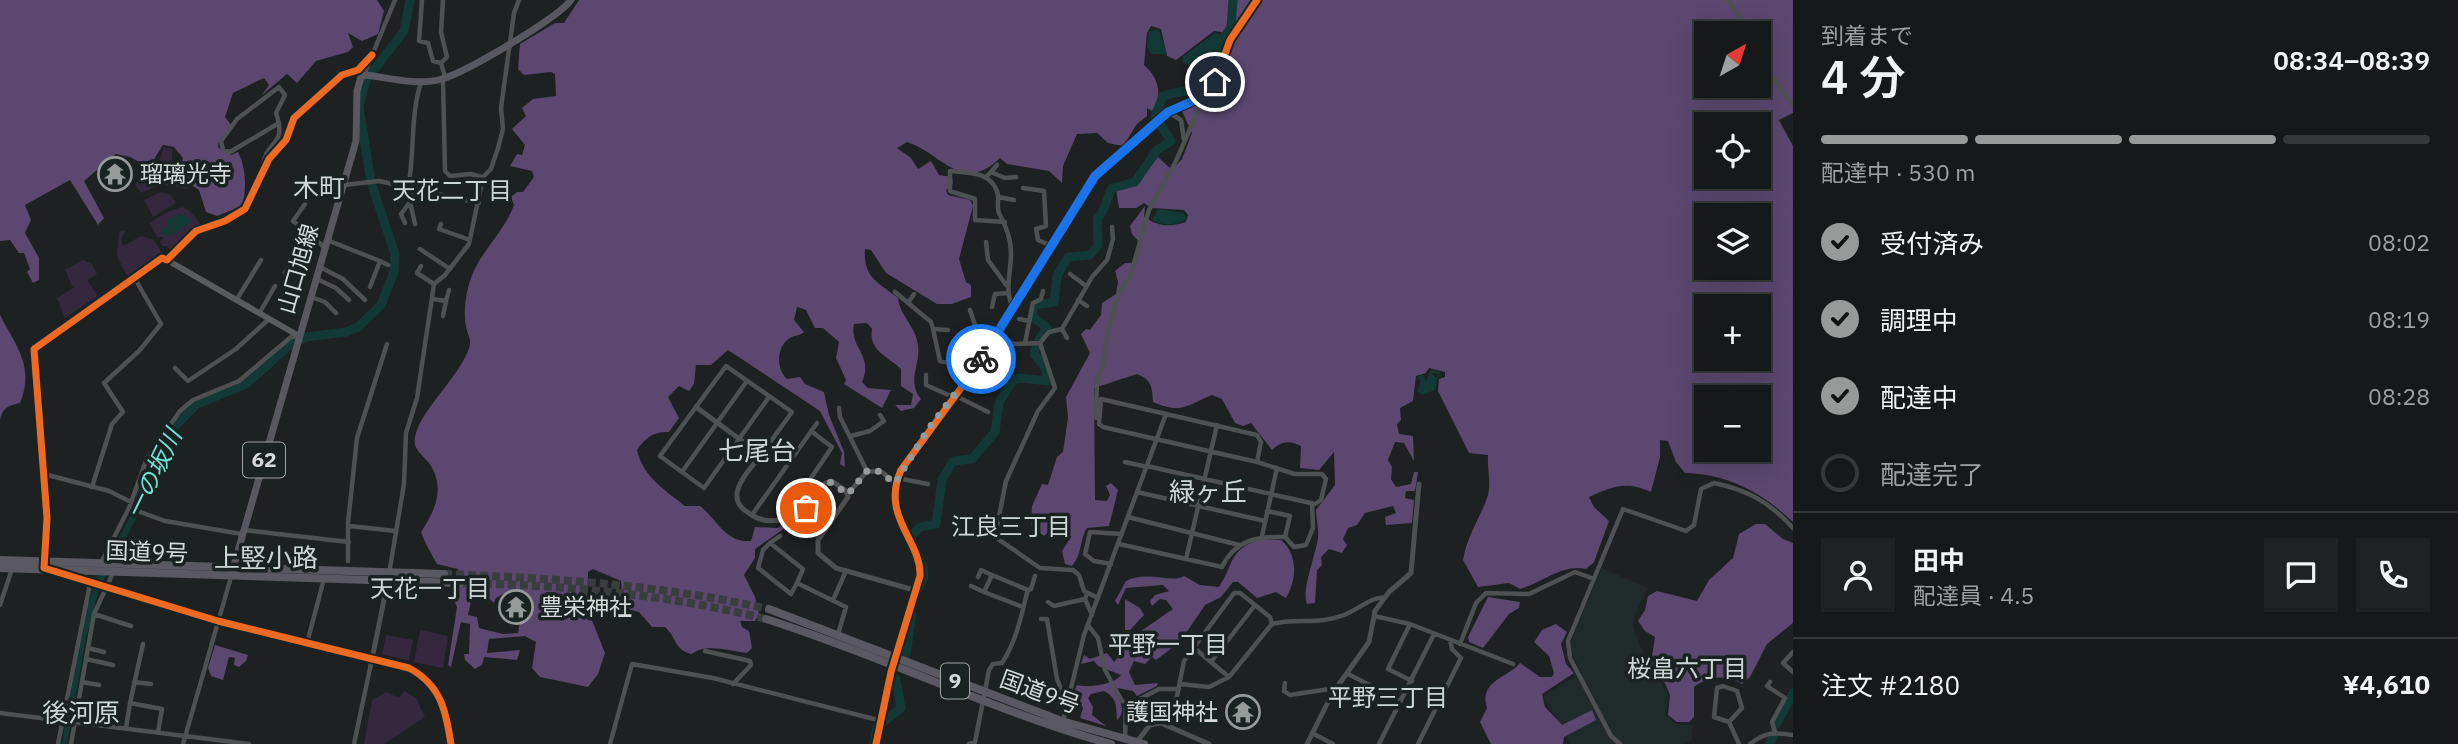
<!DOCTYPE html>
<html lang="ja">
<head>
<meta charset="utf-8">
<style>
	body { margin:0; font-family:"IBM Plex Sans","Noto Sans JP",sans-serif; background:#1f2222; color:#f1f3f6; height:100vh; display:flex; flex-direction:column; font-size:26px; white-space:nowrap }
	* { box-sizing:border-box; margin:0 }
	p { font-size:23px; color:#9ea0a2 }
	.icon { flex:none; width:38px; height:38px; fill:none; stroke:currentColor; stroke-width:2; stroke-linecap:round; stroke-linejoin:round }
	.map { position:relative; flex:1; overflow:hidden }
	.panel { display:flex; flex-direction:column; background:#161919; width:665px }
	.panel>* { flex:none }
	.needle { width:46px; rotate:39deg }
	.fabs { position:absolute; left:1694px; top:21px; display:grid; gap:14px }
	.fabs a { display:grid; place-items:center; width:77px; height:77px; border-radius:0px; background:#161919; box-shadow:0 7px 28px #0002,0 0 0 2px #353838; font-size:35px }
	.pin { position:absolute; display:grid; place-items:center; width:60px; height:60px; color:#fff; margin:-30px; border:4px solid #fff; border-radius:50%; box-shadow:0 2px 7px #0007 }
	.courier { position:absolute; display:grid; place-items:center; width:70px; height:70px; margin:-35px; border:5px solid #1a73e8; border-radius:50%; background:#fff; color:#222; box-shadow:0 2px 9px #0007 }
	.overview em { font-style:normal; font-weight:600 }
	.overview div { display:flex; flex-direction:column-reverse }
	.overview { display:flex; align-items:center; justify-content:space-between; height:119px; padding:0 28px }
	h1 { font-size:46px; font-weight:600; line-height:52px }
	.bar { display:grid; grid-template-columns:repeat(4,1fr); gap:10px 7px; align-content:center; height:84px; padding:0 28px }
	.bar i { height:9px; border-radius:5px; background:#353838 }
	.bar .on { background:#969b9a }
	.bar p { grid-column:span 4 }
	.line { display:flex; align-items:center; gap:18px; padding:0 28px; border-top:2px solid #353838 }
	.line div { flex:1 }
	.round { display:grid; place-items:center; flex:none; width:74px; height:74px; border-radius:0px; background:#1f2222 }
	ol { padding:0 28px; list-style:none }
	li { display:flex; align-items:center; gap:21px; height:77px }
	li p { margin-inline-start:auto }
	li .icon { padding:7px; border-radius:50%; background:#969b9a; color:#111; stroke-width:4 }
	li:last-child { color:#9ea0a2 }
	li i { width:38px; height:38px; border:4px solid #353838; border-radius:50% }
	main { display:flex; flex:1; min-height:0 }
	.map>svg:first-child { display:block }
	.built { fill:#1e2b2a }
	.green { fill:#33283e }
	.forest { fill:#5b476f; fill-rule:evenodd }
	.water { fill:#123935 }
	.lines { fill:none; stroke-linecap:round; stroke-linejoin:round }
	.river { stroke:#123935; stroke-width:9 }
	.trunk-tunnel { stroke:#393d3d; stroke-width:8; stroke-dasharray:8 4; stroke-linecap:butt }
	.minor { stroke:#4e5151; stroke-width:4.5 }
	.tertiary { stroke:#4e5151; stroke-width:5 }
	.secondary { stroke:#5a5b5e; stroke-width:6 }
	.primary { stroke:#595860; stroke-width:7 }
	.trunk { stroke:#5a5861; stroke-width:8 }
	.cycleway-casing { stroke:#1b2322; stroke-width:11 }
	.cycleway { stroke:#ed6a23; stroke-width:7 }
	.done { stroke:#969b9a; stroke-width:7; stroke-dasharray:0 12.6 }
	.route { stroke:#1a73e8; stroke-width:9 }
	.labels { text-anchor:middle; stroke-width:7; stroke-linejoin:round; paint-order:stroke }
	.shield { fill:#1b2322; stroke:#9fa4a4; stroke-width:2 }
	.shield-label { font-size:21px; font-weight:bold; fill:#d7dcdb }
	.poi-label { font-size:23px; fill:#d7dcdb; stroke:#1b2322; text-anchor:start }
	.street-label { font-size:23px; fill:#d7dcdb; stroke:#1b2322 }
	.neighbourhood-label { font-size:24px; fill:#cdd7d5; stroke:#1b2322 }
	.water-label { font-size:24px; font-style:italic; fill:#6ee3d8; stroke:#1b2322 }
	.quarter-label { font-size:26px; fill:#cdd7d5; stroke:#1b2322 }
</style>
</head>
<body>
<main>
<div class="map">
<svg width="1793" height="744" viewBox="0 0 1793 744">
	<rect width="100%" height="100%" fill="#1d2121"/>
	<path class="built" d="M1602 568 1648 588 1633 619V627L1651 674 1662 684 1668 696 1665 716 1678 725H1692V740L1683 744H1570L1543 696 1582 673 1572 654 1571 641Z"/>
	<path class="green" d="M164 147 172 149V166L188 189 161 184 141 193 135 185 140 178 156 169Z
		M161 192 171 195 176 203 153 217 144 200Z
		M182 207 190 211 201 225 170 251 168 246H162L160 242 163 237H157L150 223 167 212Z
		M126 230 121 239 123 246 141 236 154 240 162 253 127 276 117 256 119 232Z
		M83 260 92 264 97 274 87 280 98 296 65 318 57 298 76 286H72L65 270Z
		M420 630 448 636 443 668 414 662Z
		M386 635 413 640 409 661 382 654Z
		M404 691 416 698 425 717 384 744H364L372 700 386 692 399 698Z"/>
	<path class="forest" d="M0 0H377L384 11 378 34 362 41 348 33 353 47 348 52 316 61 297 83 287 74 262 95 269 85 264 78 233 93 225 117 232 126 219 140 218 147 231 155 238 152C246 168 247 189 242 206L217 216 206 212 199 190 188 183 180 168 183 158 174 147 163 145 149 167 130 157 116 154 84 181 104 218 98 225 70 180 25 205 31 220 25 233 39 258V280L33 283 27 272 30 269 24 253H19L10 240 0 241Z
		M579 0H1793V113L1779 120 1793 146V522C1763 493 1728 474 1685 473L1676 462 1668 441 1660 440V457L1651 492C1626 481 1614 486 1589 497L1594 507 1609 521 1594 562 1586 569C1564 563 1541 583 1520 589L1509 583 1478 587 1463 560C1467 536 1479 520 1487 498 1492 484 1487 470 1488 455L1469 453 1438 391 1439 379 1445 377V372L1429 368 1426 373 1416 376 1413 401 1400 408 1401 420 1397 424 1399 434 1413 436 1414 461 1404 443 1395 442 1388 460 1392 467 1391 479 1396 487 1411 484 1414 472H1418L1415 491H1406L1405 498 1414 500 1412 523 1386 525 1385 517 1396 513 1393 506 1365 513 1357 525 1348 528 1343 539 1347 545 1342 553 1329 549 1321 557 1322 565 1317 570 1315 603 1307 604C1301 591 1316 554 1318 538 1319 530 1316 519 1316 510L1335 485 1334 452 1319 470 1300 468 1301 446C1290 440 1281 441 1272 450L1251 423 1243 426 1235 423 1222 399 1212 395C1186 406 1181 414 1153 402 1152 387 1152 380 1137 374L1094 388 1095 500 1107 501 1110 495 1106 486 1111 483 1118 490 1109 526 1087 528C1079 541 1083 553 1072 566L1065 564 1062 551 1071 537 1066 527 1057 524 1044 536 1031 526 1032 506 1042 484 1048 485 1057 457 1063 452 1068 418 1066 397 1090 353 1081 334 1086 329 1090 330 1101 315 1102 303 1116 294 1118 282 1115 271 1125 263H1135L1140 243 1132 234 1130 226 1145 206 1144 217C1160 227 1168 227 1186 222L1188 215 1184 210 1151 208 1144 203 1136 208H1119L1116 189 1138 182 1158 157 1172 170 1182 159 1192 133 1181 109C1213 95 1227 83 1224 47 1224 40 1226 38 1221 32L1214 31 1176 60 1167 56 1161 29 1151 26 1147 33 1144 65C1159 78 1163 95 1152 111L1147 108V116L1137 124 1123 146 1108 143 1097 133 1077 134 1063 166 1062 183 1049 171 1007 164 1000 158C963 195 941 153 907 142L897 148 911 158 918 169 931 161 939 175 952 177 953 183 946 190 948 195 970 200 973 206 959 259 966 282 971 285V297L952 304H937L886 273 871 250 865 249C863 278 878 282 898 298 900 316 916 327 918 345 921 366 906 379 921 399L914 408 901 411 895 405H911L913 394 901 386V369C889 357 868 351 872 329L867 323 854 324C849 348 874 355 862 382L868 388 891 390 882 408 844 384 846 380 836 358 839 342 823 328H815L806 310 797 307 794 320 804 332C801 335 798 335 794 336 776 343 775 368 787 379L800 377 805 384 824 392 829 415 844 452 845 467 840 464 842 453 820 411 728 350 711 365H696L694 384 689 391 679 386 668 397 679 418 669 432C654 431 645 438 637 450 643 477 665 490 685 506H700C717 519 725 543 751 541L755 527 777 528 789 523 788 526 755 549V558L744 575 755 597 759 614 755 621H740L742 627 749 631 752 648 747 653C730 651 705 643 692 654 674 650 677 638 665 627H652L639 612 623 608 621 581 593 569 588 572 587 608 605 653 598 674 588 687 540 677 532 668 536 642 525 636 489 639 487 653 520 650 517 660 484 657 482 665 475 669 465 660 464 654H469L470 624 461 622 451 667 448 665 457 607 451 593 453 587 463 586V578L458 569 437 564C431 554 425 543 421 532 435 511 446 487 429 463 423 455 412 449 415 437 421 409 455 382 468 351 473 340 468 337 466 326 463 313 466 291 471 278 480 252 504 232 514 205L511 197 517 192H523L534 177 532 171 510 166 517 154 522 155 525 145 512 129 526 116 522 108 533 99 556 96 555 74 551 72 524 75 518 69 520 44 555 23H564ZM1706 33H1759V86H1706ZM1706 124H1759V177H1706ZM1706 215H1759V268H1706ZM1706 306H1759V359H1706ZM1706 397H1759V450H1706ZM505 593 528 596 530 611 521 614 518 633 503 634 479 628 477 617 468 615 472 597 486 596 494 603 496 598Z
		M0 315C16 346 35 366 20 403 8 406 3 407 0 420Z
		M1756 524H1765L1783 539 1793 543V623L1767 644 1750 677 1742 684C1727 674 1708 676 1694 687V717L1689 722H1677L1668 715 1670 695 1665 683 1654 676 1650 668 1655 637 1645 631 1638 621 1645 610 1648 596 1657 591 1697 601 1709 580 1733 558 1739 534Z
		M1262 539 1281 540C1298 554 1297 580 1286 598L1276 592 1257 598 1238 582H1233L1221 597 1205 605 1180 642 1156 660 1152 657 1145 664 1134 661 1129 672 1135 685 1158 683 1157 686 1137 696 1133 691 1118 688 1116 692C1121 702 1126 712 1117 720 1116 708 1118 698 1104 691L1091 694 1088 698 1093 707 1092 715 1106 726 1080 718 1083 708 1074 692 1077 685C1086 688 1114 685 1121 675L1098 666 1094 661 1081 664 1084 655 1090 659 1107 653 1114 662 1125 649V642L1173 609 1166 600 1160 599 1152 606 1150 601 1155 595 1169 591 1163 585 1126 588 1118 605 1115 601 1126 581C1147 570 1173 584 1184 576L1200 585 1219 587C1234 564 1229 548 1262 539Z
		M1488 597 1520 602 1519 608 1509 614 1483 648 1469 642 1468 637Z
		M1125 599 1140 608 1144 615 1130 630H1125Z
		M1556 624 1567 632 1561 644 1566 664 1574 673 1542 694 1545 707 1562 725 1592 710 1596 720 1564 737 1563 744H1491L1480 722 1487 708C1478 681 1509 677 1520 663L1540 677H1552L1554 673 1549 656 1534 642 1542 630Z
		M215 645 248 655 246 661 239 667 234 665 235 658 229 657 223 680 211 676 208 668Z"/>
	<path class="water" d="M1159 30 1167 54H1151L1147 47 1149 31Z
		M1215 33 1220 34 1223 42 1215 74 1183 63 1182 57Z
		M1158 209 1184 213 1186 219C1176 226 1162 226 1152 220Z
		M181 214 193 221 170 236 162 234V229L169 226 167 220Z
		M1431 369 1443 374 1431 373 1437 378 1435 390 1422 395 1417 391 1421 381 1417 377 1423 375 1426 382Z
		M177 419 182 423 147 486 141 509 99 589 86 638 67 744H62L83 621 96 578 135 508 138 498 135 497 156 447Z"/>
	<g class="lines">
		<path class="river" d="M1215 49 1231 28 1233 0
			M1039 340 1047 328 1032 316 1034 305 1054 302 1057 276 1068 257 1090 255 1098 245 1097 219C1106 211 1106 198 1112 188L1135 182 1157 150 1171 141 1155 117 1163 96C1181 88 1217 96 1213 65
			M174 427 197 404 246 384 291 344 306 337 346 332 358 327 381 305 394 272 395 254 371 182 359 106 366 80 404 31 410 0
			M916 593 924 577 923 567 910 537 920 527 936 524 942 480 953 461 972 459 995 432 999 403 1012 381 1019 378 1049 381 1044 366 1034 354 1036 347
			M906 654 912 614
			M1776 725 1793 693
			M874 744 877 727 901 708 896 679
			M1770 744 1774 734"/>
		<path class="trunk-tunnel" d="M444 574C554 578 661 585 769 609
			M460 583C564 585 665 594 766 619"/>
		<path class="minor" d="M422 0 419 41 428 43 433 61 441 63
			M443 0 441 32 447 57 441 63 445 77
			M1728 0 1751 33
			M1759 40 1767 68 1793 105
			M364 75 395 0
			M443 79 445 171 450 176 471 174 482 177
			M1168 112 1181 120 1184 140
			M263 167C265 139 288 148 276 113L285 95 279 87 237 119 221 141 223 150 230 152 279 123
			M991 172 997 165
			M986 177 991 172 1005 178 1016 177
			M344 185 379 181 479 203
			M408 188C415 153 410 115 421 83
			M1023 188 1044 191 1046 226 1036 229 1038 240 1052 246
			M412 189 410 202 415 224
			M998 197 1014 200
			M305 204 293 221 324 247
			M1005 222 975 220V199L950 191V171C968 173 989 171 997 191 1000 198 996 206 999 213 1006 227 1011 238 1011 254 1011 273 1004 290 1013 308
			M405 223 401 214 410 202
			M441 224 439 229 470 240
			M327 240 380 261 370 287
			M986 242 988 260 1007 286
			M420 249 450 269
			M380 261 388 265
			M421 266 417 273 434 284
			M320 267 343 279 365 300
			M285 273 309 235
			M1070 274 1086 286
			M317 279 336 288 349 300
			M895 292 931 322 933 329
			M311 297 325 302 336 313
			M237 299 261 260
			M433 299 446 301 449 290
			M1078 300 1087 306
			M908 303 914 294
			M992 307 995 294 1008 293
			M970 310 979 337
			M260 312 275 286
			M443 316 446 301
			M1019 319 1029 321
			M1062 329 1067 338
			M948 330 933 329 940 361 957 364 971 375
			M964 334 979 337 983 346
			M994 338 1014 344 1040 343 1055 388 1038 411 1006 481 995 537 1040 568 1073 570 1079 575 1084 591 1098 598
			M1025 343 1033 303 1041 299 1043 291
			M1040 343 1049 332 1062 329 1092 277 1107 260 1113 239 1112 227
			M962 345 987 349
			M175 368 188 381 236 349 269 319
			M976 368 990 379
			M926 375V385L955 398
			M956 396 988 412
			M839 408 840 417 867 471 882 472 895 483
			M1096 418 1097 378 1103 367 1108 330 1120 291 1130 277 1149 210 1176 161 1204 97
			M851 436 870 431 884 421 880 415
			M761 455 792 412 726 366 660 456 704 488 769 397
			M1125 462 1147 467
			M1147 466 1315 504 1321 500 1326 479 1322 474H1295L1257 462 1103 427 1099 424 1101 399 1257 435 1261 442 1257 462
			M682 472 747 381
			M44 474 109 491 131 502
			M897 478 928 484
			M92 487 112 424 123 412 104 383 139 351 161 324 134 277
			M1137 492 1265 521
			M848 494 867 471
			M129 508 165 521 242 534
			M1267 511 1290 516 1285 537
			M752 515 817 423
			M1128 517 1239 545
			M784 518 832 447 811 431
			M350 526 395 531
			M244 530 349 542
			M780 536 770 543 803 569 797 583
			M1262 536 1277 468
			M770 543 763 550 758 568 791 594 797 583 846 607 838 634
			M1119 544 1222 567C1235 540 1257 536 1285 537L1294 547 1306 545 1313 528 1312 503
			M1186 559 1217 425
			M45 561 47 518 34 349 162 258 167 260 196 231 225 221 245 209 269 159 286 140 294 118 342 75 358 70 372 55
			M348 561V523L357 438 387 344
			M101 563 129 508 147 458 180 411 193 400 239 381 291 337 298 336
			M1111 564 1094 561 1085 554 1090 532 1122 534
			M978 577 981 570 992 575
			M388 580 404 484 406 433 417 398 434 284 445 275 469 244 483 177 491 169 498 148 503 129 501 108 514 13 519 0
			M971 586 984 592
			M1028 590 1031 589 1035 576
			M1085 599 1092 615
			M833 600 846 571
			M1048 602 1054 606 1085 599 1087 594
			M0 605 12 569
			M94 614 131 626
			M1374 616 1410 624 1513 664
			M1041 619H1047L1057 679 1063 694 1068 695
			M1410 624 1388 669 1412 681
			M1088 625 1098 638 1105 670 1122 701 1130 704 1159 689H1179
			M307 643 324 579
			M1460 644 1476 603 1486 593 1529 594 1575 572 1594 579
			M1193 647 1229 677
			M88 648 104 652
			M705 651 750 661 751 665 733 684
			M1793 652 1783 663 1793 672
			M896 658 906 632 921 567 900 524 895 483 901 470 975 369 1095 176 1168 112 1204 96 1215 82 1230 40 1257 0
			M86 659 113 665
			M1211 662 1255 605
			M1348 674 1401 701
			M82 682 99 685
			M134 682 151 684
			M1770 682 1767 686 1785 698 1772 722 1775 732
			M1285 683 1284 691 1290 695 1336 688
			M1180 684 1209 687 1229 677 1272 624C1297 617 1316 626 1344 615 1356 611 1372 596 1384 598
			M130 703 143 644
			M0 713 249 744
			M1063 721 1084 635 1166 414
			M1729 722 1742 708 1737 691 1723 686 1717 688 1714 717 1729 722 1739 744
			M1166 725 1174 711 1184 661 1234 593H1240L1270 617 1272 624
			M126 728 130 703 162 709 158 732
			M1312 733 1333 744
			M1125 738 1126 704
			M58 744 90 584
			M71 744 94 614 113 573
			M183 744 231 577
			M354 744 372 659
			M610 744 632 664 713 678 882 721
			M876 744 893 666
			M969 744 975 742 989 670 993 664 1002 663C1016 642 1021 617 1027 593L1028 590 992 575 984 592 1023 607
			M1379 744 1434 634
			M1418 744 1461 658 1452 649 1450 640
			M1620 744 1611 736 1570 658 1568 641 1623 509 1686 531 1694 525 1701 489 1714 483C1748 490 1769 502 1793 528
			M1750 744C1765 732 1775 732 1793 735"/>
		<path class="tertiary" d="M696 407 761 455C753 466 735 483 737 498 738 506 744 510 750 514 768 527 796 520 810 503 817 495 821 482 832 481L846 491 848 497 818 540V553L836 568 914 590
			M57 572 218 621 409 668C441 685 446 711 451 744
			M372 659 388 580
			M1135 744 1150 725 1161 723 1209 744
			M1307 744 1332 694 1369 642 1375 611 1389 592 1411 573 1419 484"/>
		<path class="secondary" d="M167 260 299 336"/>
		<path class="primary" d="M232 572 356 141 357 91 361 77 366 75C390 78 418 86 442 79 466 72 557 19 571 0"/>
		<path class="trunk" d="M0 560 444 574
			M0 568 460 583
			M769 609 1062 721 1144 744
			M766 619C883 656 993 711 1111 744"/>
		<g class="cycleway-casing">
			<path id="cycleway" d="M372 55 358 70 342 75 294 118 286 140 269 159 245 209 225 221 196 231 167 260 162 258 34 349 47 518 44 568 218 621 409 668C441 685 446 711 451 744
				M876 744 891 672 920 576C922 541 880 517 901 470L975 369 1095 176 1168 112 1204 96 1215 82 1230 40 1257 0"/>
		</g>
		<use href="#cycleway" class="cycleway"/>
	</g>
	<g class="lines">
		<path class="done" d="M806 508 828 481 848 494 867 471 875 469 895 483 927 431 981 359"/>
		<path class="route" d="M981 359 1095 176 1168 112 1204 96 1215 82"/>
	</g>
	<defs>
		<g id="temple-ring" transform="scale(1.75)"><circle r="9.5" fill="#1b2322" stroke="#969b9a" stroke-width="1.5"/><path d="M0-6L5-2H3V0L6.5 2.5H4V6H1.5V3h-3V6H-4V2.5H-6.5L-3 0V-2H-5Z" fill="#969b9a"/></g>
	</defs>
	<g fill-rule="evenodd">
		<use href="#temple-ring" x="115" y="174"/>
		<use href="#temple-ring" x="516" y="607"/>
		<use href="#temple-ring" x="1243" y="712"/>
	</g>
	<g class="labels">
		<g class="shield">
			<rect x="243" y="442.5" width="42" height="35" rx="5"/>
			<rect x="941" y="663.5" width="28" height="35" rx="5"/>
		</g>
		<g class="shield-label">
			<text x="264" y="467">62</text>
			<text x="955" y="688">9</text>
		</g>
		<g class="poi-label">
			<text x="140" y="182">瑠璃光寺</text>
			<text x="540" y="615">豊栄神社</text>
			<text x="1218" y="720" text-anchor="end">護国神社</text>
		</g>
		<g class="street-label">
			<text transform="translate(298 269) rotate(-74)" y="8">山口旭線</text>
			<text transform="translate(147 552) rotate(2)" y="8">国道9号</text>
			<text transform="translate(1040 692) rotate(20)" y="8">国道9号</text>
		</g>
		<g class="neighbourhood-label">
			<text x="452" y="199">天花二丁目</text>
			<text x="1011" y="535">江良三丁目</text>
			<text x="430" y="597">天花一丁目</text>
			<text x="1168" y="653">平野一丁目</text>
			<text x="1687" y="677">桜畠六丁目</text>
			<text x="1388" y="706">平野三丁目</text>
		</g>
		<g class="water-label">
			<text transform="translate(154 474) rotate(-64)" y="8">一の坂川</text>
		</g>
		<g class="quarter-label">
			<text x="319" y="197">木町</text>
			<text x="757" y="460">七尾台</text>
			<text x="1208" y="501">緑ヶ丘</text>
			<text x="266" y="567">上竪小路</text>
			<text x="81" y="722">後河原</text>
		</g>
	</g>
</svg>
<div class="fabs">
<a><svg class="needle" viewBox="-14 -14 28 28"><path d="M0-13l5 13h-10z" fill="#e53935"/><path d="M0 13l5-13h-10z" fill="#9ea0a2"/></svg></a>
<a><svg class="icon" aria-label="locate" viewBox="0 0 24 24"><circle cx="12" cy="12" r="6"/><path d="M12 2v4M12 18v4M2 12h4M18 12h4"/></svg></a>
<a><svg class="icon" aria-label="layers" viewBox="0 0 24 24"><path d="M12 4l9 5-9 5-9-5zM3 14l9 5 9-5"/></svg></a>
<a>+</a>
<a>−</a>
</div>
<div class="pin" style="left:806px;top:508px;background:#ea580c"><svg class="icon" aria-label="bag" viewBox="0 0 24 24"><path d="M5 8h14l-1 12H6zM9 8a3 3 0 0 1 6 0"/></svg></div>
<div class="pin" style="left:1215px;top:82px;background:#1f2937"><svg class="icon" aria-label="home" viewBox="0 0 24 24"><path d="M3 11l9-7 9 7M6 9v11h12V9"/></svg></div>
<div class="courier" style="left:981px;top:359px"><svg class="icon" aria-label="bike" viewBox="0 0 24 24"><circle cx="6" cy="16" r="4"/><circle cx="18" cy="16" r="4"/><path d="M6 16l4-8h5l3 8M10 8l3 8H6M13 5h3"/></svg></div>
</div>
<section class="panel">
<div class="overview"><div><h1>4 分</h1><p>到着まで</p></div><em>08:34–08:39</em></div>
<div class="bar"><i class="on"></i><i class="on"></i><i class="on"></i><i></i><p>配達中 · 530 m</p></div>
<ol>
<li><svg class="icon" aria-label="check" viewBox="0 0 24 24"><path d="M5 12l5 5 9-10"/></svg>受付済み<p>08:02</p></li>
<li><svg class="icon" aria-label="check" viewBox="0 0 24 24"><path d="M5 12l5 5 9-10"/></svg>調理中<p>08:19</p></li>
<li><svg class="icon" aria-label="check" viewBox="0 0 24 24"><path d="M5 12l5 5 9-10"/></svg>配達中<p>08:28</p></li>
<li><i></i>配達完了</li>
</ol>
<div class="line" style="height:126px"><a class="round"><svg class="icon" aria-label="person" viewBox="0 0 24 24"><circle cx="12" cy="8" r="4"/><path d="M4 21q1-7 8-7t8 7"/></svg></a><div><b>田中</b><p>配達員 · 4.5</p></div><a class="round"><svg class="icon" aria-label="chat" viewBox="0 0 24 24"><path d="M4 5h16v11H9l-5 4z"/></svg></a><a class="round"><svg class="icon" aria-label="phone" viewBox="0 0 24 24"><path d="M5 4h4l2 5-3 2q2 4 5 5l2-3 5 2v4C11 20 4 13 5 4z"/></svg></a></div>
<div class="line" style="height:91px"><div>注文 #2180</div><b>¥4,610</b></div>
</section>
</main>
</body>
</html>
